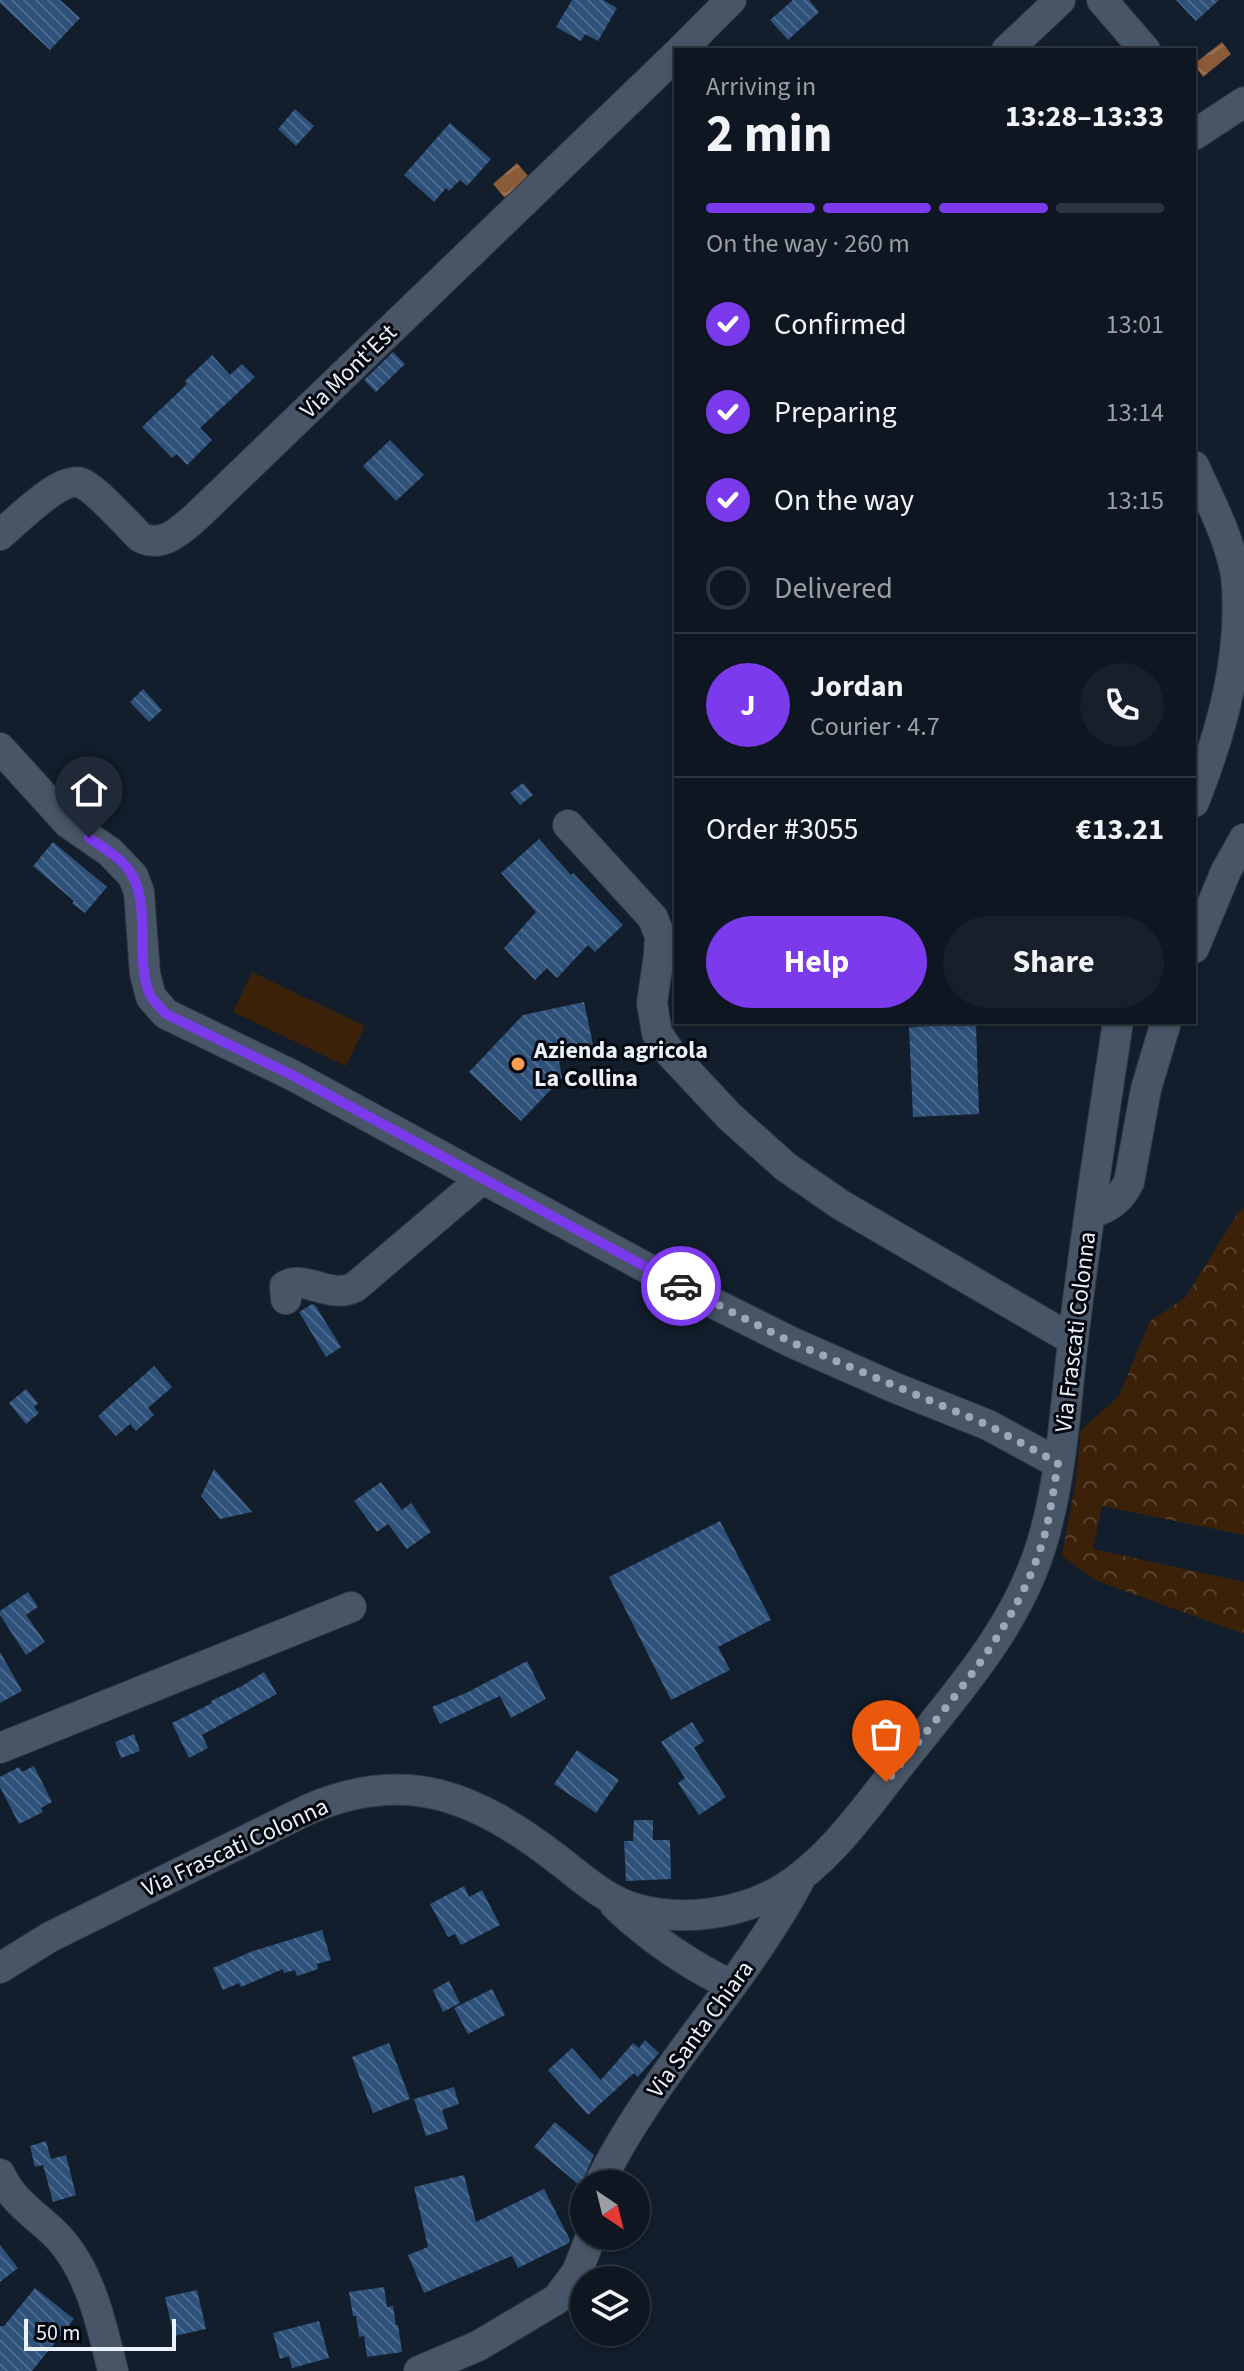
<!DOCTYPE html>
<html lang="en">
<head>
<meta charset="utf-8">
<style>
	body { margin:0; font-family:"Source Sans 3",sans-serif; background:#171f2a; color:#f1f3f6; height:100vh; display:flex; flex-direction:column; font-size:30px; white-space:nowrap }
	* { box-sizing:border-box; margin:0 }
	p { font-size:26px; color:#9b9fa5 }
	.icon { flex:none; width:44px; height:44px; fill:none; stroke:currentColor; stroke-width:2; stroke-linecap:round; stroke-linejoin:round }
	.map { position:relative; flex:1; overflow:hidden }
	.details { position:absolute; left:674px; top:48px; width:522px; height:976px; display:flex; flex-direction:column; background:#0e1621; border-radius:0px; box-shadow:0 2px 6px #0004,0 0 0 2px #2e353f }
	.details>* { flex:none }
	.needle { width:52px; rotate:145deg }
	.controls { position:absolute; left:570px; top:2170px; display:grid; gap:16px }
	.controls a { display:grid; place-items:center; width:80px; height:80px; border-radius:50%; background:#0e1621; box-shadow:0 2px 6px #0004,0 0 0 2px #2e353f; font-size:40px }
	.scale { position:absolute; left:24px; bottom:20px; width:152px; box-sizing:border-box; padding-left:8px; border:4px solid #e9f1fb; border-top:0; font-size:22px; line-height:28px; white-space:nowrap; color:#e9f1fb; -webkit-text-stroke:6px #04080e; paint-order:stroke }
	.pin { position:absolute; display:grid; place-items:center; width:68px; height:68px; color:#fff; margin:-82px -34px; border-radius:50% 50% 50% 0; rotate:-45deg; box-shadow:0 0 8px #0007 }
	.pin .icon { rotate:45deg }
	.courier { position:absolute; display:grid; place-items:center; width:80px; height:80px; margin:-40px; border:6px solid #7c3aed; border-radius:50%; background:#fff; color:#222; box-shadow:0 2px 10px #0007 }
	.headline em { font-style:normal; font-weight:700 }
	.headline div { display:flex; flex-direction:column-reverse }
	.headline { display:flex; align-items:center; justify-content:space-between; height:136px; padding:0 32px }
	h1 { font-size:52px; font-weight:700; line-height:60px }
	.bar { display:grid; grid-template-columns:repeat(4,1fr); gap:12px 8px; align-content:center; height:96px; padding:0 32px }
	.bar i { height:10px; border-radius:6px; background:#2e353f }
	.bar .on { background:#7c3aed }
	.bar p { grid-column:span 4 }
	.line { display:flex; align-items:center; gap:20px; padding:0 32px; border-top:2px solid #2e353f }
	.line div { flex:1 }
	.round { display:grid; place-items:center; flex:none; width:84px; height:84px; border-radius:42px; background:#171f2a }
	ol { padding:0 32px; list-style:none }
	li { display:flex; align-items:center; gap:24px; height:88px }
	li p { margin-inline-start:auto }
	li .icon { padding:8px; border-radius:50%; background:#7c3aed; color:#fff; stroke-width:4 }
	li:last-child { color:#9b9fa5 }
	li i { width:44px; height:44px; border:4px solid #2e353f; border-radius:50% }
	.primary-button { display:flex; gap:16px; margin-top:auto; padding:16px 32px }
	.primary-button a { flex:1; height:92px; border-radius:48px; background:#7c3aed; color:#fff; font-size:32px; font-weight:700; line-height:92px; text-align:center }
	.primary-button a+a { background:#171f2a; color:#f1f3f6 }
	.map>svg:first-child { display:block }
	.forest { fill:url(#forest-crowns) }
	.pitch { fill:#3c2109 }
	.water { fill:url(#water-waves) }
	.building { fill:url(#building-back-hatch) }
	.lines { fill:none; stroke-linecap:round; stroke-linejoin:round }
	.minor-casing { stroke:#2f3742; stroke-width:32 }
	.minor { stroke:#475566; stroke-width:30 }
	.done { stroke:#9ea7b3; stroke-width:8; stroke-dasharray:0 14.4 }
	.route { stroke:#7c3aed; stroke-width:10 }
	.poi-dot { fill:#fc9e52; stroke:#04080e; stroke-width:3 }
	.labels { text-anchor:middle; stroke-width:6; stroke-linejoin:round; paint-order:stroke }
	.street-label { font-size:24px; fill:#e9f1fb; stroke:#04080e }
	.poi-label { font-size:24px; font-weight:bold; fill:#e9f1fb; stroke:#04080e; text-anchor:start }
</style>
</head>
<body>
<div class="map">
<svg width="1244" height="2371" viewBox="0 0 1244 2371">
	<defs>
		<pattern id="forest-crowns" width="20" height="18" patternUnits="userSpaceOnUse" patternTransform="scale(2)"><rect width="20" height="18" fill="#3c2109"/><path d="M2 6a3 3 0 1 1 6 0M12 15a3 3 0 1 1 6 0" fill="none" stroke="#58422e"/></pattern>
		<pattern id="water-waves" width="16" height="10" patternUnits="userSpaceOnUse" patternTransform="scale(2)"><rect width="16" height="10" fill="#8a5b38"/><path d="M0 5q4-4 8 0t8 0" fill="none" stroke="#9a7356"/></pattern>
		<pattern id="building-back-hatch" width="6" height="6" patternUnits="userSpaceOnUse" patternTransform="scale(2)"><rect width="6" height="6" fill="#2e517a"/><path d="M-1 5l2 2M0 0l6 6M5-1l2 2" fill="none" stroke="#4c6a8e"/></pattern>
	</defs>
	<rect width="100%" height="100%" fill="#121e2c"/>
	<path class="forest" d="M1244 1207V1535L1102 1506 1093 1549 1244 1582V1634L1095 1580 1062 1556 1076 1480 1081 1430 1119 1396 1150 1321 1185 1298 1238 1213Z"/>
	<path class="pitch" d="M252 972 365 1026 346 1066 233 1012Z"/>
	<path class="water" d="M1222 42 1231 54 1203 77 1194 64Z
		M517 163 529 177 505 198 493 184Z"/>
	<path class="building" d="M0 0H60L80 18 50 50 0 3Z
		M572 0H603L617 8 598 41 585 34 581 41 556 27Z
		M793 0H809L819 12 788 40 770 20Z
		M1176 0H1219L1196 21Z
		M295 109 314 126 296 146 278 129Z
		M450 123 491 159 467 186 460 180 449 191 446 188 434 202 404 175Z
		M393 352 405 364 376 392 364 380Z
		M212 355 230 375 242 364 255 377 200 428 212 440 187 465 177 454 172 458 142 427 187 384 185 381Z
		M390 440 424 475 396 501 363 466Z
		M143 689 162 710 149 722 130 702Z
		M523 783 533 795 520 805 510 793Z
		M539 839 571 875 573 873 623 925 595 952 588 945 557 978 547 968 535 980 504 948 536 912 501 873Z
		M53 842 107 887 85 913 72 903 74 901 33 866Z
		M584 1002 594 1049 558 1056 562 1078 521 1121 469 1072 523 1015Z
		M976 1024 979 1114 913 1117 909 1027Z
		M312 1304 315 1305 341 1347 326 1357 299 1312Z
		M154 1366 172 1387 148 1408 154 1415 136 1431 130 1424 116 1436 98 1416Z
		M26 1389 38 1403 34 1407 39 1413 26 1424 9 1403Z
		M214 1469 252 1512 220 1519 201 1496Z
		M381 1482 402 1510 411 1503 431 1532 407 1549 388 1524 377 1532 354 1501Z
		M720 1521 771 1620 718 1647 730 1670 671 1700 609 1577Z
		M28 1592 38 1607 26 1615 45 1642 26 1655 0 1615V1611Z
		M0 1652 22 1691 0 1703Z
		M527 1661 546 1699 511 1718 500 1696 440 1724 432 1707 466 1693Z
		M264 1672 277 1694 202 1735 208 1748 189 1758 172 1723 212 1703 211 1701 242 1686Z
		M692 1722 704 1741 694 1748 726 1797 699 1815 678 1783 685 1778 661 1742Z
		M134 1734 140 1751 121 1758 115 1742Z
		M577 1750 619 1780 596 1813 554 1784Z
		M34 1766 52 1802 41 1808 43 1812 19 1824 0 1787V1777L19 1767 22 1772Z
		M634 1820H653V1840H670L671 1879 626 1881 624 1841H633Z
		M464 1886 469 1897 482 1890 500 1925 461 1945 455 1934 448 1937 430 1904Z
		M322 1930 331 1960 317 1964 318 1969 297 1976 295 1970 284 1973 283 1969 241 1987 239 1983 223 1990 213 1968 253 1951Z
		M449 1981 460 2003 443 2012 433 1990Z
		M492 1989 505 2015 468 2034 454 2008Z
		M645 2040 659 2053 638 2077 634 2073 588 2115 548 2070 572 2048 601 2080 633 2043 639 2048Z
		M389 2043 410 2099 373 2113 352 2057Z
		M454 2087 459 2104 442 2110 448 2129 426 2136 414 2099Z
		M555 2122 594 2155 581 2184H578L534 2147Z
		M46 2141 51 2159 66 2155 76 2195 53 2202 43 2165 35 2167 30 2146Z
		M464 2175 476 2222 544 2189 570 2240 569 2243 518 2268 512 2256 424 2293 408 2255 428 2247 414 2187Z
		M0 2245 18 2268 0 2282Z
		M384 2287 387 2307 393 2306 396 2325H398L402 2352 367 2357 364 2336 359 2337 356 2316H353L349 2292Z
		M35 2288 74 2319 32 2371H0V2326H4Z
		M197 2290 206 2329 174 2336 165 2297Z
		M319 2321 329 2358 292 2368 289 2356 280 2359 273 2333Z"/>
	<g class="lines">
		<g class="minor-casing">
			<path id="minor" d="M1102 0 1145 50
				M681 50 731 0
				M1007 50 1060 0
				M1194 135 1244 102
				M1194 466C1210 501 1229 537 1236 575 1244 653 1222 731 1194 802
				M0 535C16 522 60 476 81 483 95 488 128 525 140 537 162 549 181 530 196 517L676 55
				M0 748 68 823 110 852 133 876 139 892 145 974 151 997 166 1014 292 1075 689 1291 791 1342 893 1387 988 1425 1058 1463
				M568 825 653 918 660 936 659 955 652 1003 657 1033 671 1054 730 1117 786 1167 841 1205 1073 1340
				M1194 948 1226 871 1244 839
				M1090 1213C1108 1209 1121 1199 1129 1182L1146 1089 1166 1022
				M286 1299 285 1286C305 1274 330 1300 355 1287L482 1179
				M0 1748 351 1607
				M615 1905C651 1939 687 1964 731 1985
				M0 1968 50 1937 309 1809C407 1767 476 1797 556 1858 581 1877 606 1901 637 1909 684 1922 739 1914 781 1890 829 1861 864 1810 898 1767 953 1697 1016 1630 1042 1543 1064 1470 1066 1391 1076 1316 1088 1218 1103 1120 1118 1022
				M0 2174C12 2202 39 2217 59 2238 91 2273 102 2327 113 2371
				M599 2184C653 2073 744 1986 801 1877
				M419 2371 478 2346 557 2299 577 2272 591 2236"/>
		</g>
		<use href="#minor" class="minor"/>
	</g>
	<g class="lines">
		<path class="done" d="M681 1286 791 1342 988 1425 1058 1463C1053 1491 1050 1520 1041 1547 1011 1638 944 1708 886 1782"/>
		<path class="route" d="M89 838C105 849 126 860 134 879 150 913 135 960 150 995 154 1002 161 1008 166 1014L292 1075 681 1286"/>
	</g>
	<circle class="poi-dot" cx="518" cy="1064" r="8"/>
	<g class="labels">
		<g class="street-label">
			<text transform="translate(348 371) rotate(-44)" y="8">Via Mont'Est</text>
			<text transform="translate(1075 1332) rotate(-83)" y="8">Via Frascati Colonna</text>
			<text transform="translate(235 1847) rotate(-25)" y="8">Via Frascati Colonna</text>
			<text transform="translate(700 2029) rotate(-54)" y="8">Via Santa Chiara</text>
		</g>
		<g class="poi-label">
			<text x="534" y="1058">Azienda agricola<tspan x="534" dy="28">La Collina</tspan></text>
		</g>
	</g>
</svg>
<div class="controls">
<a><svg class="needle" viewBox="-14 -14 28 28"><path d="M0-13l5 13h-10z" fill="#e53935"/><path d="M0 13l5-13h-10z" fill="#9b9fa5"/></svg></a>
<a><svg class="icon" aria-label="layers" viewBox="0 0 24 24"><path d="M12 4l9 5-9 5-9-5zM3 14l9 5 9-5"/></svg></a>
</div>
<div class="scale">50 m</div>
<div class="pin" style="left:886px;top:1782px;background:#ea580c"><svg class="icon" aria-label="bag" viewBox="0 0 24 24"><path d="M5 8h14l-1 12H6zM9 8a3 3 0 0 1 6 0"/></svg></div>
<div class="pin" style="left:89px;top:838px;background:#1f2937"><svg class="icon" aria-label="home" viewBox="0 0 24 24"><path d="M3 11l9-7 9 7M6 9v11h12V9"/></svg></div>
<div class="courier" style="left:681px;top:1286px"><svg class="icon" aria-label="car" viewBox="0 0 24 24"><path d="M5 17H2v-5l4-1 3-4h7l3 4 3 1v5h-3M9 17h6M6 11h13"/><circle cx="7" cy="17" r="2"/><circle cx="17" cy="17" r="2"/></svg></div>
<section class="details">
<div class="headline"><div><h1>2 min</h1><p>Arriving in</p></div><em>13:28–13:33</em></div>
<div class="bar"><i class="on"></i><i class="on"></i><i class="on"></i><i></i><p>On the way · 260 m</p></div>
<ol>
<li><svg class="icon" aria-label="check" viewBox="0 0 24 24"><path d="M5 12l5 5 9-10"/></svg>Confirmed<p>13:01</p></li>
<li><svg class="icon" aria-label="check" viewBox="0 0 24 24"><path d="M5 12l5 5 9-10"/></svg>Preparing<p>13:14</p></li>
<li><svg class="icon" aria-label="check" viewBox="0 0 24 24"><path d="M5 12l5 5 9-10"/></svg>On the way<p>13:15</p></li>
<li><i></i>Delivered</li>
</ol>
<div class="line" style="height:144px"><b class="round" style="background:#7c3aed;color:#fff">J</b><div><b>Jordan</b><p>Courier · 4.7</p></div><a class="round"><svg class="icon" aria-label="phone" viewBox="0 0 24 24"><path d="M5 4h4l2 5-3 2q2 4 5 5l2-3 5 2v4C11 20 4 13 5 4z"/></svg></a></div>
<div class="line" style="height:104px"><div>Order #3055</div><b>€13.21</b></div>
<div class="primary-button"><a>Help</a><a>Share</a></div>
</section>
</div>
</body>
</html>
